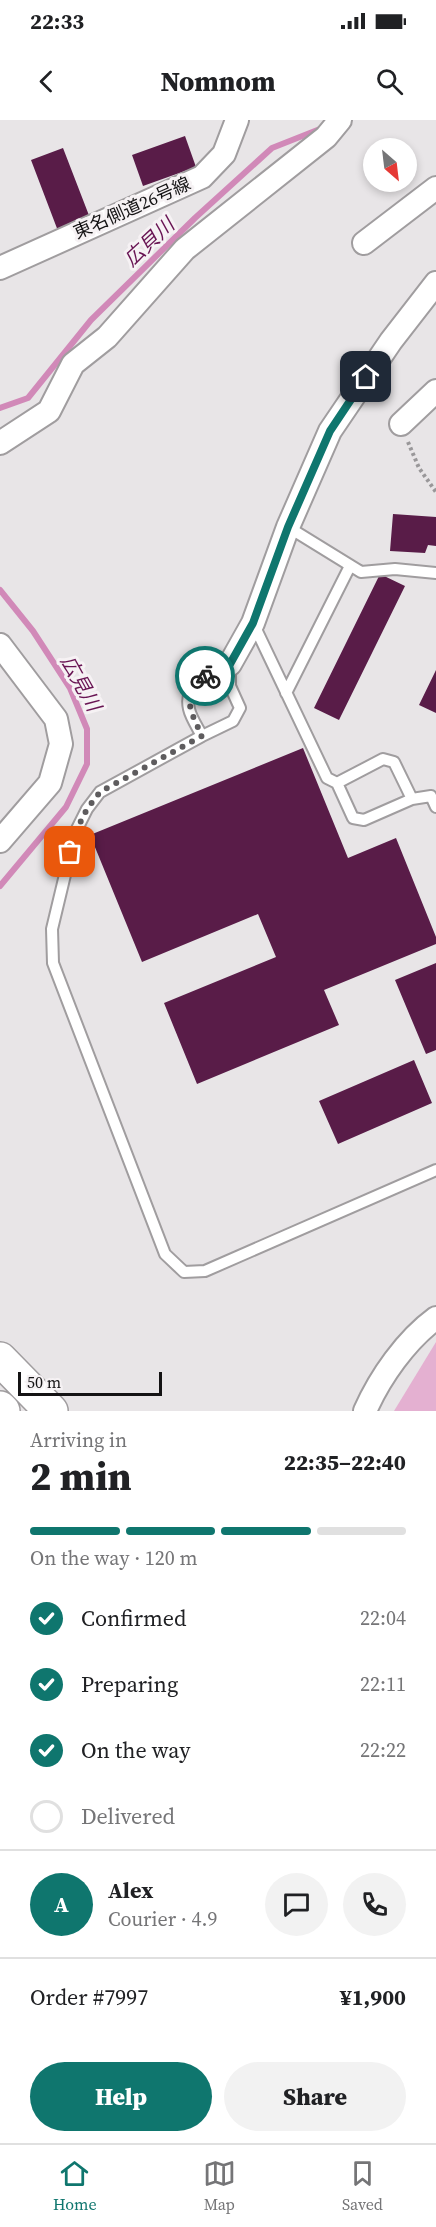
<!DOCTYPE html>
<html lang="en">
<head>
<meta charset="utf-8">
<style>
	body { margin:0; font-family:"Source Serif 4","Noto Sans JP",serif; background:#f2f2f2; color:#202124; height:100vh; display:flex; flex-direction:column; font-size:22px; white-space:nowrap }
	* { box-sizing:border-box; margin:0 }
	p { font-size:20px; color:#757577 }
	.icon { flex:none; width:33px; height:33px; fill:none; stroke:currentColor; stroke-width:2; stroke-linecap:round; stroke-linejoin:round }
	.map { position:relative; height:1291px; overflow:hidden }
	.details { display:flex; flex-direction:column; background:#fff; flex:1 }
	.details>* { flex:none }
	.needle { width:39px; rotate:152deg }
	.fabs { position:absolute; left:363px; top:18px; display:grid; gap:12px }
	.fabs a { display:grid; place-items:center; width:54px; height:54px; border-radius:50%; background:#fff; box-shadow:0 3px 9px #0003; font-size:30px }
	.scale { position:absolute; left:18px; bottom:15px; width:144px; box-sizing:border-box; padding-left:6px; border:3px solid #141314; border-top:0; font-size:16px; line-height:21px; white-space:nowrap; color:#141314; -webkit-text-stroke:4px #f6f2f4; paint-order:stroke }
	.pin { position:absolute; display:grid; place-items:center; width:51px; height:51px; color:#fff; margin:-26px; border-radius:12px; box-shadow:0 3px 9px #0006 }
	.courier { position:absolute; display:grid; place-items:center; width:60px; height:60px; margin:-30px; border:4px solid #0f766e; border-radius:50%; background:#fff; color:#222; box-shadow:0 2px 8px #0007 }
	.head em { font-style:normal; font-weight:800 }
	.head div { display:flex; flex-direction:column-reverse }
	.head { display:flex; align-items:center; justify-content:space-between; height:102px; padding:0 30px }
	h1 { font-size:39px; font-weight:800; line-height:45px }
	.bar { display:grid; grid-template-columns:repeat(4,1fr); gap:9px 6px; align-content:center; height:72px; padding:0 30px }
	.bar i { height:8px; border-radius:4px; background:#e0e0e0 }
	.bar .selected { background:#0f766e }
	.bar p { grid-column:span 4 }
	.line { display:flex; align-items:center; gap:15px; padding:0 30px; border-top:2px solid #e0e0e0 }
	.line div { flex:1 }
	.round { display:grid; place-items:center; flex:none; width:63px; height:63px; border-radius:32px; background:#f2f2f2 }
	ol { padding:0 30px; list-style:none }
	li { display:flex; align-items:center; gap:18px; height:66px }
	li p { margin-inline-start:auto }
	li .icon { padding:6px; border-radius:50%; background:#0f766e; color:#fff; stroke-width:4 }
	li:last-child { color:#757577 }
	li i { width:33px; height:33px; border:3px solid #e0e0e0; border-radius:50% }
	.cta { display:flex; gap:12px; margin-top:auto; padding:12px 30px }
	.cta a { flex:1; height:69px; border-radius:36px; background:#0f766e; color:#fff; font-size:24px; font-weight:800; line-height:69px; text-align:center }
	.cta a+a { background:#f2f2f2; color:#202124 }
	.status { display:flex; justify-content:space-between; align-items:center; height:42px; padding:0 30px; background:#fff; direction:ltr }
	.status svg { height:16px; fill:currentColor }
	header { display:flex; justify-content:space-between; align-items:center; height:78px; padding:0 30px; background:#fff; font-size:27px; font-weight:800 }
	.tab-bar { display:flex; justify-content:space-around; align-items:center; height:84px; border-top:2px solid #e0e0e0; background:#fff; font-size:16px; color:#757577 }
	.tab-bar a { display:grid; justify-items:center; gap:3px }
	.tab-bar .selected { color:#0f766e }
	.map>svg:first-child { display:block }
	.green { fill:#e4b0d1 }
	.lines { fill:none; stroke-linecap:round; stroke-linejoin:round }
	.stream { stroke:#d189b8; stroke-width:6 }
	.building { fill:#591c48 }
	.lane-casing { stroke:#a09d9f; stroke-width:14 }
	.street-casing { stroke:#a09d9f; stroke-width:26 }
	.highway-casing { stroke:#a09d9f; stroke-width:36 }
	.path { stroke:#999799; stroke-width:4; stroke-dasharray:3 3; stroke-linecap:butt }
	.lane { stroke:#fff; stroke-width:10 }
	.street { stroke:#fff; stroke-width:22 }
	.highway { stroke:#fff; stroke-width:33 }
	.done { stroke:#5e5c5e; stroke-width:6; stroke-dasharray:0 10.8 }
	.route { stroke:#0f766e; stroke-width:8 }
	.labels { text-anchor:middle; stroke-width:6; stroke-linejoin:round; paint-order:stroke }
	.street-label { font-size:18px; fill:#141314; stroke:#f6f2f4 }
	.water-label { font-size:20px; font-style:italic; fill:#681453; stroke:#f6f2f4 }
</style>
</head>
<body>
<div class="status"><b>22:33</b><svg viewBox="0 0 49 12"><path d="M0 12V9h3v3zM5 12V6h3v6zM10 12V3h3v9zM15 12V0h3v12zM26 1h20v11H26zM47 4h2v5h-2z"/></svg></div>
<header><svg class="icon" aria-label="back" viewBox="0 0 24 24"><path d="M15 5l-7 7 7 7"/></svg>Nomnom<svg class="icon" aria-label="search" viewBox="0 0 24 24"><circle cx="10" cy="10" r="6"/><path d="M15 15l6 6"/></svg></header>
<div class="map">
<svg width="436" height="1291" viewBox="0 0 436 1291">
	<rect width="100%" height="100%" fill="#e8e5e7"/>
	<path class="green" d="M436 1222V1291H394Z"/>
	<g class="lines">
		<path class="stream" d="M0 288 28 278 91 200 195 98 272 28 320 9
			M0 470 33 511 70 568 87 609V644L66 687 0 766"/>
	</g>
	<path class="building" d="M185 16 196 47 143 66 132 35Z
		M63 28 90 98 58 111 31 40Z
		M393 394 436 397V426L428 425 425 433 390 431Z
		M380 454 405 466 339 600 314 588Z
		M436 550V593L419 585Z
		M303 628 348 738 396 718 436 817V824L324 870 339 905 197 964 164 883 276 837 258 794 142 842 90 715Z
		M436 843V930L426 934 395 860Z
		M414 940 432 983 338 1024 319 981Z"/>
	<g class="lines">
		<g class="lane-casing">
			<path id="lane" d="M288 407 361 452 395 449 436 453
				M254 505 327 658 337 663 353 698 364 700 412 679 431 676 436 687
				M286 573 350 446
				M202 616C198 608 191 598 189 589 183 561 210 553 230 544V566L240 588 233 601 202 616 100 672 87 689 75 713 52 809 53 843 165 1134 184 1152 205 1151 436 1050
				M337 663 383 639 394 642 412 679"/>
		</g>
		<g class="street-casing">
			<path id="street" d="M364 123 436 68
				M0 148 202 57 224 34 237 0
				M401 304 436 271
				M0 323 49 291 73 244 107 217 185 129 326 17 340 0
				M0 525 56 599 61 624 50 663 0 721
				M230 544 253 503 288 407 330 311 391 221 436 163
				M365 1291C380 1257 406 1220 436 1198"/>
		</g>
		<g class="highway-casing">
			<path id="highway" d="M0 1239 51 1291
				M0 1288 3 1291"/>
		</g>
		<path class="path" d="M408 322 419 348 436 372"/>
		<use href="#lane" class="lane"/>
		<use href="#street" class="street"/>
		<use href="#highway" class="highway"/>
	</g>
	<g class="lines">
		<path class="done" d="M70 732 75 713 87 689 100 672 202 616C193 597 177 568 205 556"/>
		<path class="route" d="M205 556 230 544 253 503 288 407 330 311 366 257"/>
	</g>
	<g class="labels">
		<g class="street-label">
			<text transform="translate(132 88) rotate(-24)" y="6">東名側道26号線</text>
		</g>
		<g class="water-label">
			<text transform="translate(149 122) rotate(-43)" y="7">広貝川</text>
			<text transform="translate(81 563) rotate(61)" y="7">広見川</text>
		</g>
	</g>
</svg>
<div class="fabs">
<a><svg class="needle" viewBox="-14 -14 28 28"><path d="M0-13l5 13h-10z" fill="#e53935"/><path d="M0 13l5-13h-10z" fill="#757577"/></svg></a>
</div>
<div class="scale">50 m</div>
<div class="pin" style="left:70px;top:732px;background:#ea580c"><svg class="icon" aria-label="bag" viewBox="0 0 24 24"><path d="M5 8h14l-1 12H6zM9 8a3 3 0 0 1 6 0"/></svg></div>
<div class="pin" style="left:366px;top:257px;background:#1f2937"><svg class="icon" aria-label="home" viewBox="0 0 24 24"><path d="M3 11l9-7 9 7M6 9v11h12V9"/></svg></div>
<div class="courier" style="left:205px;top:556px"><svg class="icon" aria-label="bike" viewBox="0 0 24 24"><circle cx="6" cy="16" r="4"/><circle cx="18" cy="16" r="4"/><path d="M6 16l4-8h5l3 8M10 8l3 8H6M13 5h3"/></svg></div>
</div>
<section class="details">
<div class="head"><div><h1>2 min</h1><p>Arriving in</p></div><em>22:35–22:40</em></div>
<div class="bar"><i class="selected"></i><i class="selected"></i><i class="selected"></i><i></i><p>On the way · 120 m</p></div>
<ol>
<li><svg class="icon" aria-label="check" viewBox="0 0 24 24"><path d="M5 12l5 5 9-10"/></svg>Confirmed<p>22:04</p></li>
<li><svg class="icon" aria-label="check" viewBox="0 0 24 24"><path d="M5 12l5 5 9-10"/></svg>Preparing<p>22:11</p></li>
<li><svg class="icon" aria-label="check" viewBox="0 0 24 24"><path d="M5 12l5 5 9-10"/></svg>On the way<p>22:22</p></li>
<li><i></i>Delivered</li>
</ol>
<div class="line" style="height:108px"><b class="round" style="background:#0f766e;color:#fff">A</b><div><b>Alex</b><p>Courier · 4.9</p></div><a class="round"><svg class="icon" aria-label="chat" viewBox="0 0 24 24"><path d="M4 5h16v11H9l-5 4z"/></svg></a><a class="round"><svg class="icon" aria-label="phone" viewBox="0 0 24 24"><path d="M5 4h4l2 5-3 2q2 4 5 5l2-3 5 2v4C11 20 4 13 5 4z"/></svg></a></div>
<div class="line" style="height:78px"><div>Order #7997</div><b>¥1,900</b></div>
<div class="cta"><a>Help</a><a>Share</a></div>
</section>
<nav class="tab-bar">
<a class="selected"><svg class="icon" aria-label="home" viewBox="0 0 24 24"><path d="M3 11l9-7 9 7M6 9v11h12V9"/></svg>Home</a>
<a><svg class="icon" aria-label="map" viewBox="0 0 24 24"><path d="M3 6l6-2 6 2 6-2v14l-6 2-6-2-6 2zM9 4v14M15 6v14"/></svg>Map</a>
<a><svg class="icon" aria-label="saved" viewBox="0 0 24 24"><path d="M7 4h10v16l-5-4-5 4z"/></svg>Saved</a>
</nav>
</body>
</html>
